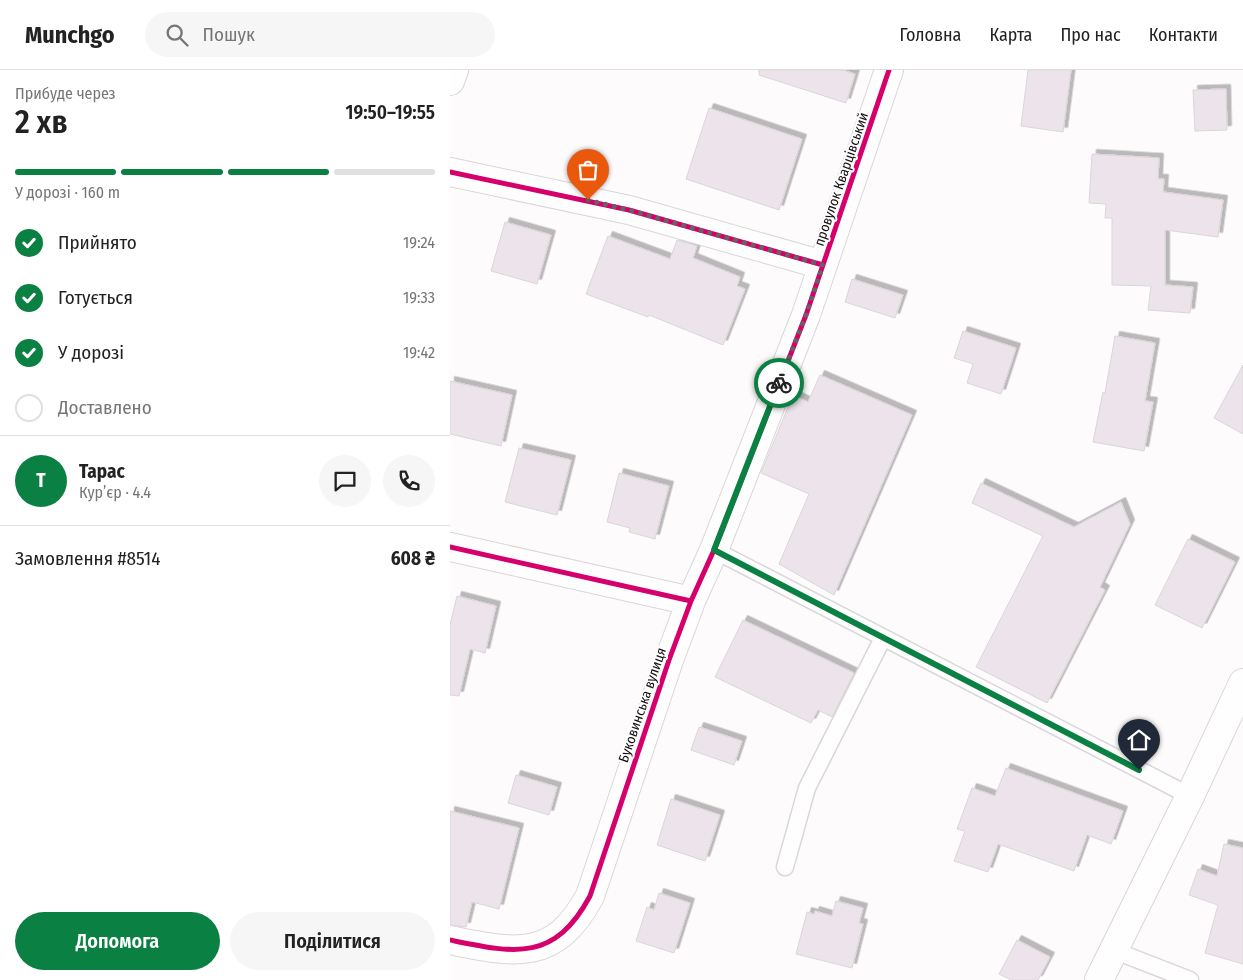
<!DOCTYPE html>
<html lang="uk">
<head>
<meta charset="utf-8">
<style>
	body { margin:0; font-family:"Fira Sans Condensed",sans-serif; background:#f6f6f6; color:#222; height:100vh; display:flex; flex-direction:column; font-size:19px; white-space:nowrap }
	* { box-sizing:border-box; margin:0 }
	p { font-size:16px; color:#767676 }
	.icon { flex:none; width:28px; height:28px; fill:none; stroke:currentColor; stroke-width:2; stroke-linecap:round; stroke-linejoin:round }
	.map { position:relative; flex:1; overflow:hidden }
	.details { display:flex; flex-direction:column; background:#fff; width:450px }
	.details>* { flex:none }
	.pin { position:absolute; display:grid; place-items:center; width:42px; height:42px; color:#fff; margin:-51px -21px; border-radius:50% 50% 50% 0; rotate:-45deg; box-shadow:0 0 5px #0007 }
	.pin .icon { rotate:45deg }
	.courier { position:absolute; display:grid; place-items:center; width:50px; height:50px; margin:-25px; border:4px solid #0b8043; border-radius:50%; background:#fff; color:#222; box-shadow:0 1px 6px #0007 }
	.overview em { font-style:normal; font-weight:600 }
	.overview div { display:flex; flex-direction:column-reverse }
	.overview { display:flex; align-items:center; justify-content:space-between; height:85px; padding:0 15px }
	h1 { font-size:32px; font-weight:600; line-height:38px }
	.bar { display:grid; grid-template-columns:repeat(4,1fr); gap:8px 5px; align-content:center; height:60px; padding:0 15px }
	.bar i { height:6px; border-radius:4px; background:#e0e0e0 }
	.bar .selected { background:#0b8043 }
	.bar p { grid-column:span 4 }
	.line { display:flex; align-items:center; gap:12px; padding:0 15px; border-top:1px solid #e0e0e0 }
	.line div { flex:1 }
	.round { display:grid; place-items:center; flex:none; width:52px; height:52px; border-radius:26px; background:#f6f6f6 }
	ol { padding:0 15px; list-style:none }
	li { display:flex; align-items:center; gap:15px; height:55px }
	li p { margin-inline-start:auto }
	li .icon { padding:5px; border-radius:50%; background:#0b8043; color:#fff; stroke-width:4 }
	li:last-child { color:#767676 }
	li i { width:28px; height:28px; border:2px solid #e0e0e0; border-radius:50% }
	.cta { display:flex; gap:10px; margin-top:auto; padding:10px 15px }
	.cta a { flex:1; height:58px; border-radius:30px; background:#0b8043; color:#fff; font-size:20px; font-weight:600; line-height:58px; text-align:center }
	.cta a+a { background:#f6f6f6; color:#222 }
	header { display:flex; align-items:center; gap:30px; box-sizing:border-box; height:70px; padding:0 25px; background:#fff; border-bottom:1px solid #e0e0e0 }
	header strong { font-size:24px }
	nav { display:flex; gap:28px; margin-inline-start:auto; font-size:18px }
	.search { width:350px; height:45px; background:#f6f6f6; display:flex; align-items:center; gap:12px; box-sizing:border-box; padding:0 18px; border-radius:28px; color:#767676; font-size:19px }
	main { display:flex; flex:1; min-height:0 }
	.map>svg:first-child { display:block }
	.building { fill:#ede3ea; stroke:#dad6d8; filter:url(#shadow) }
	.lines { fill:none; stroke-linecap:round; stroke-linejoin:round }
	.lane-casing { stroke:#dbd6d7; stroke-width:19 }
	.street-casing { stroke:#dbd6d7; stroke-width:30 }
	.primary-casing { stroke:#dbd6d7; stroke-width:30 }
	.lane { stroke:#fffefe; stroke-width:16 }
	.street { stroke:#fffefe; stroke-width:28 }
	.primary { stroke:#fffefe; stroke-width:28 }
	.cycleway-casing { stroke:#fff; stroke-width:8 }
	.cycleway { stroke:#d6006c; stroke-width:5 }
	.done { stroke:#676263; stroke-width:5; stroke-dasharray:0 9 }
	.route { stroke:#0b8043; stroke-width:6 }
	.labels { text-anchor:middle; stroke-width:4; stroke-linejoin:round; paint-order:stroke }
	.street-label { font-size:14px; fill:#160f11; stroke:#fff }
</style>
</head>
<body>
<header>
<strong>Munchgo</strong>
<div class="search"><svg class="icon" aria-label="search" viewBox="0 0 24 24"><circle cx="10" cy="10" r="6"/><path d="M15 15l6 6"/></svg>Пошук</div>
<nav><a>Головна</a><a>Карта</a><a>Про нас</a><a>Контакти</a></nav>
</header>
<main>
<section class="details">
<div class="overview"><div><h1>2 хв</h1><p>Прибуде через</p></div><em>19:50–19:55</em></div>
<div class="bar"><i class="selected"></i><i class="selected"></i><i class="selected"></i><i></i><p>У дорозі · 160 m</p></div>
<ol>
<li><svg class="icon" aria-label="check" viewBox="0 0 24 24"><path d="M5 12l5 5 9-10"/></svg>Прийнято<p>19:24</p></li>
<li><svg class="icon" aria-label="check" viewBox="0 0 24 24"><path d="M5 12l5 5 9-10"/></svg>Готується<p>19:33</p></li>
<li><svg class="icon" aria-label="check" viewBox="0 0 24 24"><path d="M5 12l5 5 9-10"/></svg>У дорозі<p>19:42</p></li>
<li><i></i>Доставлено</li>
</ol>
<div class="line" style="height:90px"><b class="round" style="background:#0b8043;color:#fff">Т</b><div><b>Тарас</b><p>Кур’єр · 4.4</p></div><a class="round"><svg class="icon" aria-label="chat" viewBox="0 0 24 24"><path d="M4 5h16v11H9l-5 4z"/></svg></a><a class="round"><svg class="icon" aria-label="phone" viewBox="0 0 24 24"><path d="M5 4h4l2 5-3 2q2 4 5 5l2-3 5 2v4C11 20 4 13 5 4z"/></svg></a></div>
<div class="line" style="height:65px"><div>Замовлення #8514</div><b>608 ₴</b></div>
<div class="cta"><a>Допомога</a><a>Поділитися</a></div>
</section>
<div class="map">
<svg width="793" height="910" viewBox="0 0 793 910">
	<defs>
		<filter id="shadow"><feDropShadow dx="4.5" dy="-4.5" stdDeviation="0" flood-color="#0004"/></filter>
	</defs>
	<rect width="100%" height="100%" fill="#fdfbfb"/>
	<path class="building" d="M309 0H393L405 4 396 33 309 5Z
		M578 0H621L613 62 571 56Z
		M776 19 777 60 745 61 743 20Z
		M259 38 352 69 329 140 236 109Z
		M642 84 709 88 708 109H714L713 122 773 130 768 167 715 160V215L743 217 740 243 698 240 701 216 662 215V148H655L656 134 639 133Z
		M55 152 101 165 87 214 41 201Z
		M158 166 220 189 227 170 247 176 243 188 290 207 287 216 295 219 273 275 199 245 198 247 136 224Z
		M402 209 453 225 445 248 395 232Z
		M513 261 566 278 551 324 517 313 523 294 504 288Z
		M665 266 705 273 695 331 703 332 694 381 643 372 653 322 655 323Z
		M793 295V364L764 348Z
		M370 305 462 345 384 525 329 494 359 424 311 403 343 325 358 332Z
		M0 311 62 325 51 376 0 364Z
		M69 378 121 390 107 445 55 432Z
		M169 403 219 416 205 469 179 462 180 458 157 452Z
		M531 413 624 457 671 432 680 454 650 517 655 520 597 633 526 597 593 466 522 433Z
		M738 469 785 492 752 558 705 535Z
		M7 526 46 536 35 583 20 579 9 626 0 625V555Z
		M293 550 404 603 382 647 368 640 361 653 265 607Z
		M249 657 292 671 284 695 241 680Z
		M556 698 673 741 661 774 637 765 624 801 548 774 538 802 504 791 515 761 507 759 522 718 545 726Z
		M66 705 107 717 99 745 58 733Z
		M221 729 270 745 255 791 207 775Z
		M0 741 69 758 49 839 22 832 16 857 0 855Z
		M774 774 793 778V894L755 883 768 835 739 825 748 799 767 806Z
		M209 823 240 833 224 883 186 871 197 837 204 840Z
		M386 831 413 838 409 853 413 854 402 898 346 884 357 842 364 844 365 841 382 846Z
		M567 870 600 887 588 910H561L549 904Z"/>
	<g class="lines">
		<g class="lane-casing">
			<path id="lane" d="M264 480 740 726
				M335 797 357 718 433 568
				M663 880 740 910"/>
		</g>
		<g class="street-casing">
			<path id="street" d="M0 11 4 0
				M0 102 179 140 373 195
				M0 477 241 531 219 590 140 826C104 893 64 883 0 870
				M241 531 264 480 356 245 439 0"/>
		</g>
		<g class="primary-casing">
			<path id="primary" d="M649 910 740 726 793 613"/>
		</g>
		<use href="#lane" class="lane"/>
		<use href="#street" class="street"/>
		<use href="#primary" class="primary"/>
		<g class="cycleway-casing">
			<path id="cycleway" d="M0 102 179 140 373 195
				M0 477 241 531 219 590 140 826C104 893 64 883 0 870
				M241 531 264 480 356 245 439 0"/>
		</g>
		<use href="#cycleway" class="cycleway"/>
	</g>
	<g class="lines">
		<path class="done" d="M138 130 179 140 373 195 356 245 329 313"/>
		<path class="route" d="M329 313 264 480 689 700"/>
	</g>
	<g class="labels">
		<g class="street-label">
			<text transform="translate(391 109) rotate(-71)" y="5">провулок Кварцівський</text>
			<text transform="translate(192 635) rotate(-71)" y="5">Буковинська вулиця</text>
		</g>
	</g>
</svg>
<div class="pin" style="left:138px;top:130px;background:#ea580c"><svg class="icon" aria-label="bag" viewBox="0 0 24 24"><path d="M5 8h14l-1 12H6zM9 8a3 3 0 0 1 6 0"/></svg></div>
<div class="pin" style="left:689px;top:700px;background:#1f2937"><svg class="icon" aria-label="home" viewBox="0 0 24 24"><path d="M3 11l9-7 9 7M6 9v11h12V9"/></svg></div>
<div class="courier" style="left:329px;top:313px"><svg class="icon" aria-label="bike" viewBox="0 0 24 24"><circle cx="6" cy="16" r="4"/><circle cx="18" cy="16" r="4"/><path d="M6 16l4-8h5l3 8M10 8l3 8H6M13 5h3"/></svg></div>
</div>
</main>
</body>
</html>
